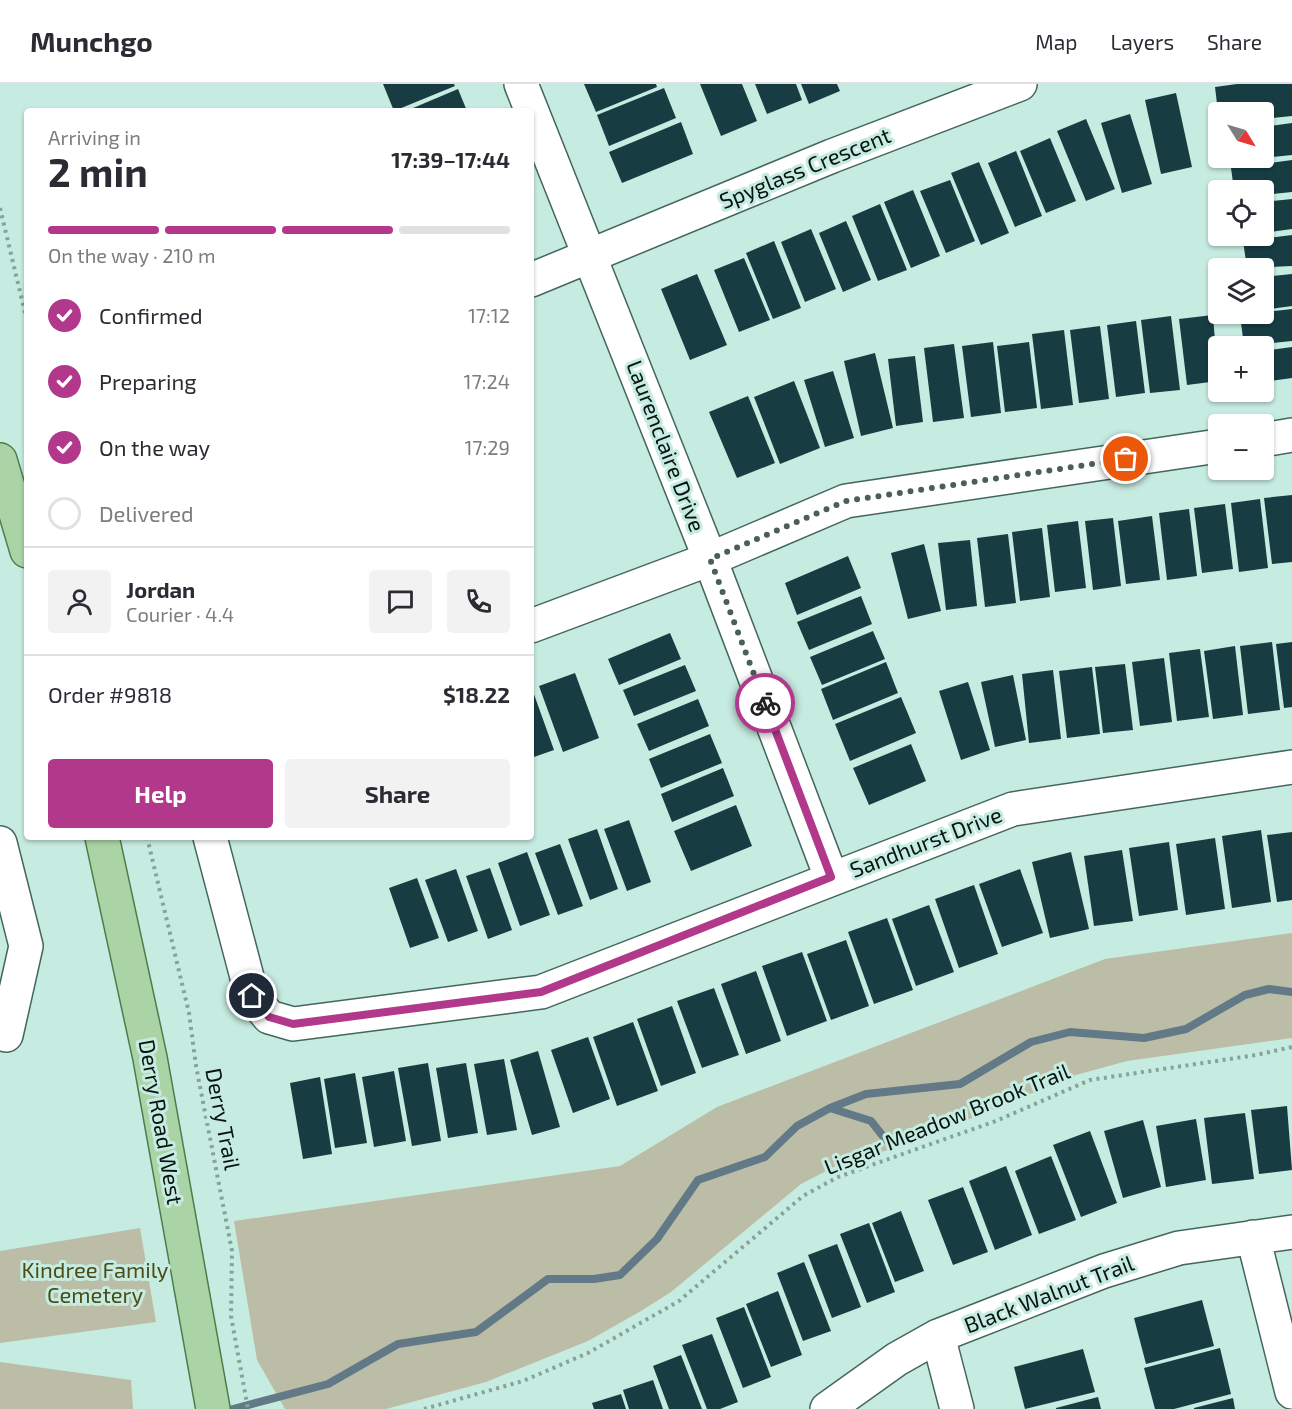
<!DOCTYPE html>
<html lang="en">
<head>
<meta charset="utf-8">
<style>
	body { margin:0; font-family:"Exo 2",sans-serif; background:#f2f2f3; color:#2b2b33; height:100vh; display:flex; flex-direction:column; font-size:22px; white-space:nowrap }
	* { box-sizing:border-box; margin:0 }
	p { font-size:20px; color:#7c7c81 }
	.icon { flex:none; width:33px; height:33px; fill:none; stroke:currentColor; stroke-width:2; stroke-linecap:round; stroke-linejoin:round }
	.map { position:relative; flex:1; overflow:hidden }
	.side { position:absolute; left:24px; top:24px; width:510px; height:732px; display:flex; flex-direction:column; background:#fff; border-radius:6px; box-shadow:0 2px 4px #0004 }
	.side>* { flex:none }
	.needle { width:39px; rotate:127deg }
	.tools { position:absolute; left:1208px; top:18px; display:grid; gap:12px }
	.tools a { display:grid; place-items:center; width:66px; height:66px; border-radius:6px; background:#fff; box-shadow:0 2px 4px #0004; font-size:30px }
	.pin { position:absolute; display:grid; place-items:center; width:51px; height:51px; color:#fff; margin:-26px; border:3px solid #fff; border-radius:50%; box-shadow:0 2px 6px #0007 }
	.courier { position:absolute; display:grid; place-items:center; width:60px; height:60px; margin:-30px; border:4px solid #b2388b; border-radius:50%; background:#fff; color:#222; box-shadow:0 2px 8px #0007 }
	.headline em { font-style:normal; font-weight:700 }
	.headline div { display:flex; flex-direction:column-reverse }
	.headline { display:flex; align-items:center; justify-content:space-between; height:102px; padding:0 24px }
	h1 { font-size:39px; font-weight:700; line-height:45px }
	.bar { display:grid; grid-template-columns:repeat(4,1fr); gap:9px 6px; align-content:center; height:72px; padding:0 24px }
	.bar i { height:8px; border-radius:4px; background:#e1e1e2 }
	.bar .active { background:#b2388b }
	.bar p { grid-column:span 4 }
	.line { display:flex; align-items:center; gap:15px; padding:0 24px; border-top:2px solid #e1e1e2 }
	.line div { flex:1 }
	.round { display:grid; place-items:center; flex:none; width:63px; height:63px; border-radius:6px; background:#f2f2f3 }
	ol { padding:0 24px; list-style:none }
	li { display:flex; align-items:center; gap:18px; height:66px }
	li p { margin-inline-start:auto }
	li .icon { padding:6px; border-radius:50%; background:#b2388b; color:#fff; stroke-width:4 }
	li:last-child { color:#7c7c81 }
	li i { width:33px; height:33px; border:3px solid #e1e1e2; border-radius:50% }
	.button { display:flex; gap:12px; margin-top:auto; padding:12px 24px }
	.button a { flex:1; height:69px; border-radius:6px; background:#b2388b; color:#fff; font-size:24px; font-weight:700; line-height:69px; text-align:center }
	.button a+a { background:#f2f2f3; color:#2b2b33 }
	header { display:flex; align-items:center; gap:36px; box-sizing:border-box; height:84px; padding:0 30px; background:#fff; border-bottom:2px solid #e1e1e2 }
	header strong { font-size:28px }
	nav { display:flex; gap:33px; margin-inline-start:auto; font-size:21px }
	.map>svg:first-child { display:block }
	.green { fill:#bcbda7 }
	.lines { fill:none; stroke-linecap:round; stroke-linejoin:round }
	.stream { stroke:#627987; stroke-width:8 }
	.building { fill:#173d43 }
	.minor-casing { stroke:#44665d; stroke-width:36 }
	.major-casing { stroke:#4c7d4c; stroke-width:36 }
	.path { stroke:#86a39a; stroke-width:4; stroke-dasharray:3 4.5; stroke-linecap:butt }
	.minor { stroke:#fff; stroke-width:33 }
	.major { stroke:#aad3a6; stroke-width:33 }
	.done { stroke:#4a5f59; stroke-width:6; stroke-dasharray:0 10.8 }
	.route { stroke:#b2388b; stroke-width:8 }
	.labels { text-anchor:middle; stroke-width:6; stroke-linejoin:round; paint-order:stroke }
	.street-label { font-size:22px; fill:#071411; stroke:#c6ebe0 }
	.park-label { font-size:22px; fill:#4c4c16; stroke:#c6ebe0 }
</style>
</head>
<body>
<header>
<strong>Munchgo</strong>
<nav><a>Map</a><a>Layers</a><a>Share</a></nav>
</header>
<div class="map">
<svg width="1292" height="1325" viewBox="0 0 1292 1325">
	<rect width="100%" height="100%" fill="#c6ebe0"/>
	<path class="green" d="M1292 849V954L1127 977 1076 991 914 1058 836 1082 801 1100 671 1208 641 1227 588 1257 486 1298 386 1325H285L257 1276 234 1137 620 1082 717 1023 1105 875Z
		M140 1144 156 1238 0 1259V1167Z
		M0 1278 131 1296 133 1325H0Z"/>
	<g class="lines">
		<path class="stream" d="M830 1024 871 1037 886 1056
			M233 1325 328 1300 398 1260 476 1248 548 1195H594L620 1191 657 1155 698 1096 765 1073 797 1042 830 1024 866 1010 960 1000 1031 958 1070 948 1144 954 1186 945 1245 911 1269 905 1292 908"/>
	</g>
	<path class="building" d="M383 0H454L455 2 394 27Z
		M584 0H656L657 3 596 28Z
		M700 0H742L757 37 721 52Z
		M755 0H796L802 16 767 30Z
		M801 0H837L840 7 809 20Z
		M1237 0H1292V32L1263 35V28H1218L1215 3Z
		M664 4 676 34 609 62 597 31Z
		M458 5 467 27H406Z
		M1176 9 1192 83 1161 90 1145 16Z
		M1130 30 1152 100 1122 109 1101 39Z
		M1086 35 1115 105 1086 117 1057 47Z
		M681 38 693 70 622 99 609 68Z
		M1292 39V71L1263 74V43Z
		M1050 54 1076 117 1046 129 1020 67Z
		M1016 67 1042 132 1015 143 988 79Z
		M1225 74H1257V75L1226 79Z
		M1292 76V108L1263 111V106H1234L1231 84Z
		M979 78 1009 149 981 161 951 89Z
		M950 96 975 157 946 169 920 107Z
		M913 106 940 172 911 184 884 118Z
		M1292 115V145L1263 149V118Z
		M880 120 907 186 878 197 852 132Z
		M846 137 871 196 843 208 819 149Z
		M811 145 836 205 805 218 781 158Z
		M1292 151V182L1247 184 1243 157Z
		M774 157 801 224 773 235 746 169Z
		M744 174 770 236 739 248 714 186Z
		M697 190 727 261 690 276 661 205Z
		M1292 190V222L1263 226V193Z
		M1292 225V257L1244 262 1240 231Z
		M1213 231 1218 297 1187 301 1179 235Z
		M1171 232 1180 306 1150 309 1141 236Z
		M1136 237 1145 309 1116 313 1107 241Z
		M1100 242 1109 315 1079 319 1070 246Z
		M1064 246 1073 321 1041 325 1032 250Z
		M993 258 1001 329 971 333 962 262Z
		M1029 258 1037 324 1005 328 997 262Z
		M954 260 964 334 933 338 924 264Z
		M1292 263V294L1263 298V267Z
		M875 269 893 344 861 352 844 277Z
		M915 272 923 338 896 342 888 275Z
		M833 287 854 354 825 363 804 296Z
		M794 297 820 364 780 380 754 313Z
		M748 312 775 379 737 394 709 328Z
		M1292 411V478L1272 480 1264 414Z
		M1260 415 1268 484 1239 488 1231 419Z
		M1225 420 1233 485 1202 489 1194 424Z
		M1189 425 1197 492 1167 496 1159 429Z
		M1152 432 1160 496 1126 500 1118 437Z
		M1113 434 1121 502 1093 506 1085 437Z
		M1078 437 1086 504 1055 508 1047 441Z
		M1042 444 1050 513 1020 517 1012 448Z
		M1008 450 1016 519 985 523 977 454Z
		M970 456 977 522 946 526 938 459Z
		M924 460 941 527 908 535 891 469Z
		M848 472 861 504 797 531 785 499Z
		M861 512 872 540 809 566 797 538Z
		M873 547 885 575 822 601 810 573Z
		M670 549 681 575 619 601 608 575Z
		M1272 558 1280 626 1248 630 1240 562Z
		M1292 558V623L1284 624 1276 560Z
		M1235 562 1243 631 1213 635 1204 567Z
		M1200 565 1209 633 1177 637 1169 569Z
		M1164 574 1172 638 1140 642 1132 578Z
		M886 578 898 609 833 636 821 605Z
		M1125 580 1133 646 1103 649 1095 583Z
		M685 581 696 607 634 632 623 606Z
		M1092 583 1100 650 1067 654 1059 587Z
		M1053 586 1061 655 1029 659 1022 590Z
		M575 589 599 654 563 668 539 602Z
		M1013 591 1026 656 995 663 981 598Z
		M968 598 990 666 961 676 939 607Z
		M531 602 554 666 531 674Z
		M901 613 916 649 850 677 835 640Z
		M698 615 709 642 649 667 637 640Z
		M710 650 722 679 661 704 649 675Z
		M911 660 926 697 869 721 853 684Z
		M723 684 734 712 672 738 661 710Z
		M736 721 752 762 691 787 674 747Z
		M629 736 651 798 627 807 604 745Z
		M597 745 618 805 590 816 568 755Z
		M1261 746 1271 818 1232 824 1222 752Z
		M1292 748V816L1277 818 1267 751Z
		M1215 754 1225 825 1186 831 1176 760Z
		M1169 758 1178 826 1139 832 1129 764Z
		M560 760 583 822 558 831 535 769Z
		M1122 766 1133 837 1094 842 1084 772Z
		M527 768 550 831 520 842 498 779Z
		M1071 768 1089 845 1050 854 1032 778Z
		M490 784 512 846 488 855 466 792Z
		M456 785 478 847 448 858 425 796Z
		M1020 785 1043 849 1002 863 979 800Z
		M417 794 439 854 410 864 389 804Z
		M974 801 998 870 959 884 935 815Z
		M929 821 954 888 916 902 892 835Z
		M887 834 913 906 874 920 848 848Z
		M846 856 869 922 831 936 807 870Z
		M802 868 827 937 787 952 762 882Z
		M756 887 781 957 746 970 721 900Z
		M714 904 739 971 702 984 677 917Z
		M672 922 696 989 661 1002 637 935Z
		M633 938 658 1007 617 1022 593 953Z
		M588 953 610 1015 573 1029 551 966Z
		M538 967 560 1043 532 1051 510 976Z
		M504 975 517 1046 487 1051 474 980Z
		M428 979 441 1057 412 1062 398 984Z
		M466 979 478 1049 448 1054 436 984Z
		M394 987 406 1057 374 1063 362 993Z
		M355 989 367 1059 335 1064 324 995Z
		M320 993 332 1070 303 1075 290 999Z
		M1287 1022 1292 1086 1259 1090 1251 1026Z
		M1245 1029 1254 1095 1212 1100 1204 1034Z
		M1196 1035 1206 1096 1166 1103 1156 1042Z
		M1143 1036 1161 1103 1123 1114 1104 1047Z
		M1090 1047 1117 1119 1081 1133 1053 1061Z
		M1051 1072 1076 1136 1039 1150 1015 1087Z
		M1006 1082 1032 1151 995 1166 969 1097Z
		M963 1103 988 1168 953 1181 928 1116Z
		M901 1127 924 1187 895 1198 872 1139Z
		M869 1139 895 1208 867 1219 840 1150Z
		M837 1160 861 1223 832 1234 808 1171Z
		M804 1178 831 1247 803 1257 777 1189Z
		M778 1207 802 1271 771 1283 746 1220Z
		M1202 1216 1214 1262 1146 1280 1134 1234Z
		M744 1223 771 1293 743 1304 716 1234Z
		M712 1250 738 1318 720 1325H707L682 1261Z
		M1220 1264 1231 1310 1174 1325H1155L1144 1284Z
		M1083 1265 1095 1308 1025 1325 1014 1283Z
		M681 1271 702 1325H669L653 1282Z
		M653 1296 663 1325H629L623 1306Z
		M621 1310 626 1325H594L592 1319Z
		M1098 1313 1101 1325H1056V1324Z
		M1233 1314 1235 1325H1194V1324Z"/>
	<g class="lines">
		<g class="minor-casing">
			<path id="minor" d="M521 0 710 475 831 793
				M531 196 832 72 1020 0
				M1263 356 1292 351
				M531 542 710 475 846 417 1218 362
				M210 753 252 912 269 933 293 940 541 908 1013 725 1292 683
				M0 759 26 862 6 951
				M1253 1153 1292 1308
				M938 1252 957 1325
				M827 1325 897 1275 938 1252 1104 1187 1179 1164 1292 1148"/>
		</g>
		<g class="major-casing">
			<path id="major" d="M0 376 27 467
				M102 753 150 974 213 1325"/>
		</g>
		<path class="path" d="M0 124 27 237
			M147 753 189 929 196 982 232 1167 231 1232 248 1325
			M424 1325 523 1297 588 1269 679 1217 803 1112 838 1093 996 1037 1090 996 1256 971 1292 963"/>
		<use href="#minor" class="minor"/>
		<use href="#major" class="major"/>
	</g>
	<g class="lines">
		<path class="done" d="M765 619 710 475 846 417 1126 375"/>
		<path class="route" d="M252 912 269 933 293 940 541 908 831 793 765 619"/>
	</g>
	<g class="labels">
		<g class="street-label">
			<text transform="translate(805 84) rotate(-22)" y="8">Spyglass Crescent</text>
			<text transform="translate(666 362) rotate(69)" y="8">Laurenclaire Drive</text>
			<text transform="translate(926 758) rotate(-21)" y="8">Sandhurst Drive</text>
			<text transform="translate(223 1035) rotate(79)" y="8">Derry Trail</text>
			<text transform="translate(947 1035) rotate(-22)" y="8">Lisgar Meadow Brook Trail</text>
			<text transform="translate(161 1038) rotate(80)" y="8">Derry Road West</text>
			<text transform="translate(1049 1210) rotate(-21)" y="8">Black Walnut Trail</text>
		</g>
		<g class="park-label">
			<text x="95" y="1194">Kindree Family<tspan x="95" dy="25">Cemetery</tspan></text>
		</g>
	</g>
</svg>
<div class="tools">
<a><svg class="needle" viewBox="-14 -14 28 28"><path d="M0-13l5 13h-10z" fill="#e53935"/><path d="M0 13l5-13h-10z" fill="#7c7c81"/></svg></a>
<a><svg class="icon" aria-label="locate" viewBox="0 0 24 24"><circle cx="12" cy="12" r="6"/><path d="M12 2v4M12 18v4M2 12h4M18 12h4"/></svg></a>
<a><svg class="icon" aria-label="layers" viewBox="0 0 24 24"><path d="M12 4l9 5-9 5-9-5zM3 14l9 5 9-5"/></svg></a>
<a>+</a>
<a>−</a>
</div>
<div class="pin" style="left:1126px;top:375px;background:#ea580c"><svg class="icon" aria-label="bag" viewBox="0 0 24 24"><path d="M5 8h14l-1 12H6zM9 8a3 3 0 0 1 6 0"/></svg></div>
<div class="pin" style="left:252px;top:912px;background:#1f2937"><svg class="icon" aria-label="home" viewBox="0 0 24 24"><path d="M3 11l9-7 9 7M6 9v11h12V9"/></svg></div>
<div class="courier" style="left:765px;top:619px"><svg class="icon" aria-label="bike" viewBox="0 0 24 24"><circle cx="6" cy="16" r="4"/><circle cx="18" cy="16" r="4"/><path d="M6 16l4-8h5l3 8M10 8l3 8H6M13 5h3"/></svg></div>
<section class="side">
<div class="headline"><div><h1>2 min</h1><p>Arriving in</p></div><em>17:39–17:44</em></div>
<div class="bar"><i class="active"></i><i class="active"></i><i class="active"></i><i></i><p>On the way · 210 m</p></div>
<ol>
<li><svg class="icon" aria-label="check" viewBox="0 0 24 24"><path d="M5 12l5 5 9-10"/></svg>Confirmed<p>17:12</p></li>
<li><svg class="icon" aria-label="check" viewBox="0 0 24 24"><path d="M5 12l5 5 9-10"/></svg>Preparing<p>17:24</p></li>
<li><svg class="icon" aria-label="check" viewBox="0 0 24 24"><path d="M5 12l5 5 9-10"/></svg>On the way<p>17:29</p></li>
<li><i></i>Delivered</li>
</ol>
<div class="line" style="height:108px"><a class="round"><svg class="icon" aria-label="person" viewBox="0 0 24 24"><circle cx="12" cy="8" r="4"/><path d="M4 21q1-7 8-7t8 7"/></svg></a><div><b>Jordan</b><p>Courier · 4.4</p></div><a class="round"><svg class="icon" aria-label="chat" viewBox="0 0 24 24"><path d="M4 5h16v11H9l-5 4z"/></svg></a><a class="round"><svg class="icon" aria-label="phone" viewBox="0 0 24 24"><path d="M5 4h4l2 5-3 2q2 4 5 5l2-3 5 2v4C11 20 4 13 5 4z"/></svg></a></div>
<div class="line" style="height:78px"><div>Order #9818</div><b>$18.22</b></div>
<div class="button"><a>Help</a><a>Share</a></div>
</section>
</div>
</body>
</html>
